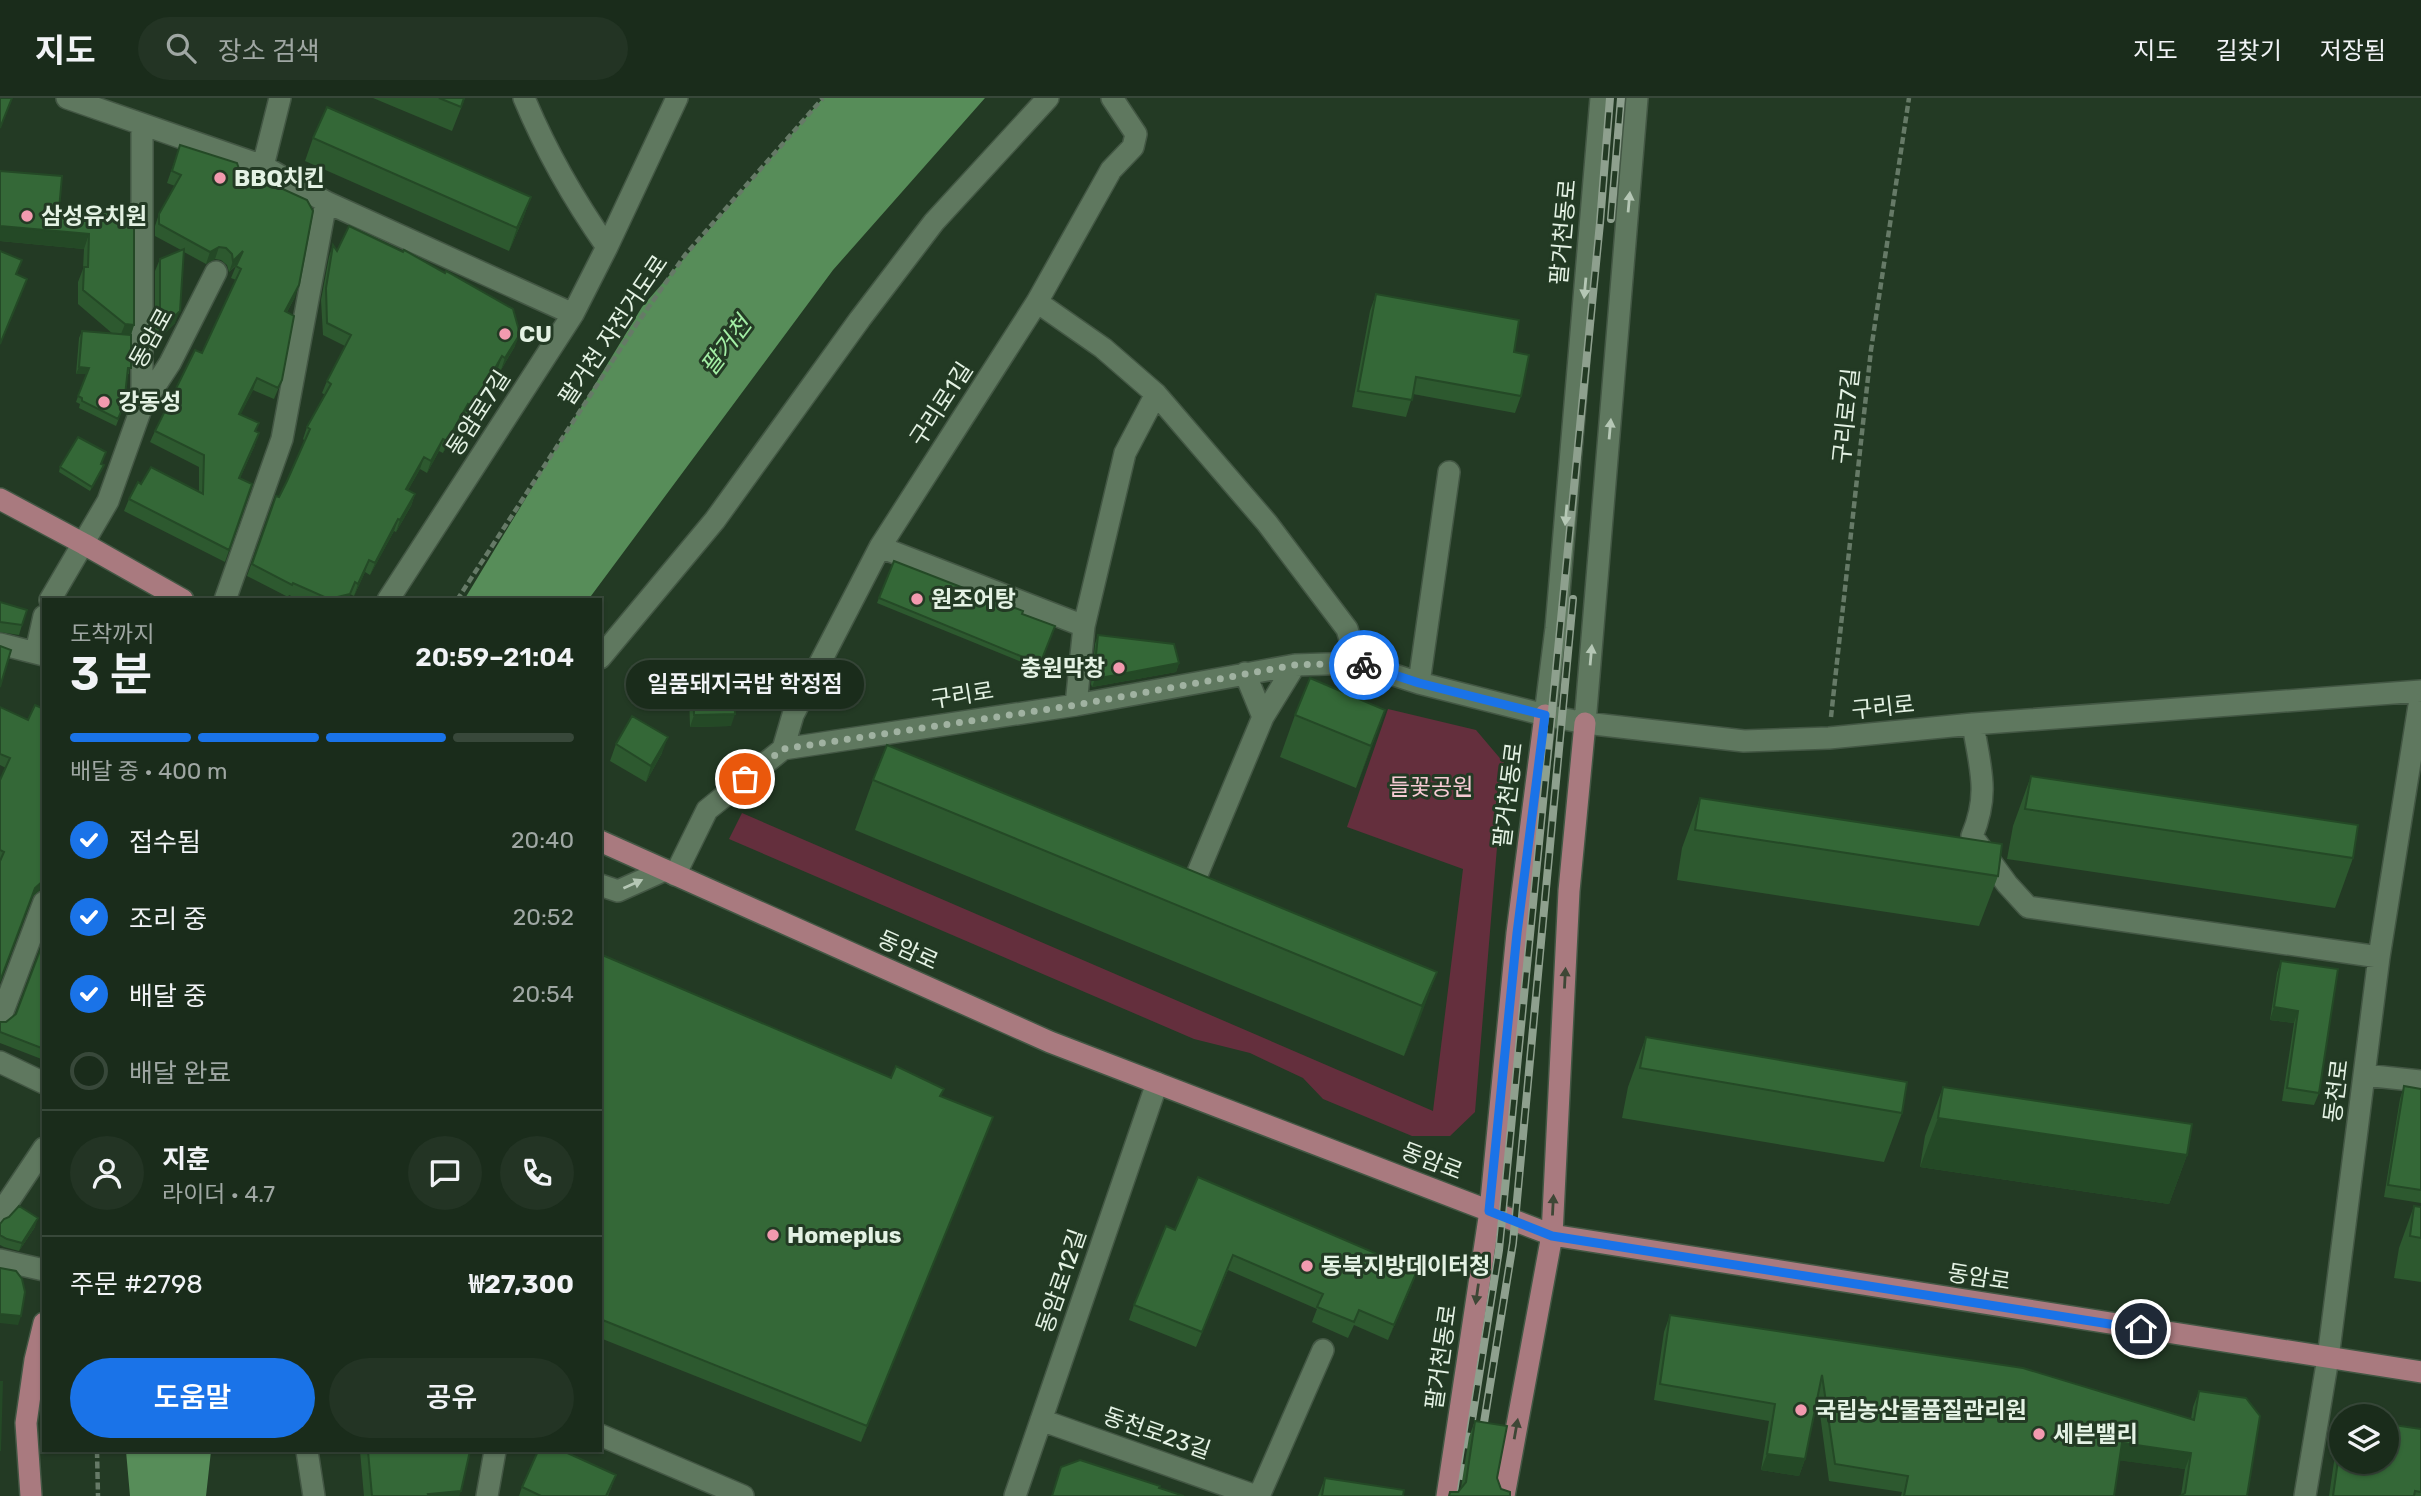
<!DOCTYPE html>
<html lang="ko">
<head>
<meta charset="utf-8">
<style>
	body { margin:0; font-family:Rubik,"Noto Sans KR",sans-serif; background:#233424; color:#f1f3f6; height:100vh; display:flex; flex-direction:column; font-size:26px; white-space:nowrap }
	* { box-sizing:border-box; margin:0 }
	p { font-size:23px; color:#9fa7a3 }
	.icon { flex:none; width:38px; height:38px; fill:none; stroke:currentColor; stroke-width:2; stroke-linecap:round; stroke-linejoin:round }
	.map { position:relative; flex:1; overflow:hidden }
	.sheet { position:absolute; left:42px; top:500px; width:560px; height:854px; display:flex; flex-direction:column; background:#1a2c1b; border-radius:0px; box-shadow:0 2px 5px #0004,0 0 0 2px #38483a }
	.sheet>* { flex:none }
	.fabs { position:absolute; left:2329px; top:1306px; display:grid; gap:14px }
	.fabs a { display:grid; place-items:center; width:70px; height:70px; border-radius:50%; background:#1a2c1b; box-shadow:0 2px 5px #0004,0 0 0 2px #38483a; font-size:35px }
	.pin { position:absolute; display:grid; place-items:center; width:60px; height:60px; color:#fff; margin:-30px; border:4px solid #fff; border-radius:50%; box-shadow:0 2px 7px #0007 }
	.courier { position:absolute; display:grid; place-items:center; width:70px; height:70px; margin:-35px; border:5px solid #1a73e8; border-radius:50%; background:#fff; color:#222; box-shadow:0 2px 9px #0007 }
	.bubble { position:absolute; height:49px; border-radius:24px; background:#1a2c1b; box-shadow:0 2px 5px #0004,0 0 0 2px #38483a; font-size:23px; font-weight:600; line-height:49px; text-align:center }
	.headline em { font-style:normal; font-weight:600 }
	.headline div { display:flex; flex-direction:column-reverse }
	.headline { display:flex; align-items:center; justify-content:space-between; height:119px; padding:0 28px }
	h1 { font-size:46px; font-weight:600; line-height:52px }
	.bar { display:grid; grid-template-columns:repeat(4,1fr); gap:10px 7px; align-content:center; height:84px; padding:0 28px }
	.bar i { height:9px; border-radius:5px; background:#38483a }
	.bar .current { background:#1a73e8 }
	.bar p { grid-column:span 4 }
	.line { display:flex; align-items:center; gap:18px; padding:0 28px; border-top:2px solid #38483a }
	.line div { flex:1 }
	.round { display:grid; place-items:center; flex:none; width:74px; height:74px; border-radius:37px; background:#233424 }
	ol { padding:0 28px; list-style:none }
	li { display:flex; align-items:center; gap:21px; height:77px }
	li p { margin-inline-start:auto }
	li .icon { padding:7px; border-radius:50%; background:#1a73e8; color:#fff; stroke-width:4 }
	li:last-child { color:#9fa7a3 }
	li i { width:38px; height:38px; border:4px solid #38483a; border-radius:50% }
	.button { display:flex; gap:14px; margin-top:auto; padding:14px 28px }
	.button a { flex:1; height:80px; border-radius:42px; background:#1a73e8; color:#fff; font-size:28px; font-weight:600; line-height:80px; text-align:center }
	.button a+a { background:#233424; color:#f1f3f6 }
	header { display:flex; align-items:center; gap:42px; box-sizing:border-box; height:98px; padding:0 35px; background:#1a2c1b; border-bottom:2px solid #38483a }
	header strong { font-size:33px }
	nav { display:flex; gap:38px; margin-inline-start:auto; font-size:24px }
	.search { width:490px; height:63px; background:#233424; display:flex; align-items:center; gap:18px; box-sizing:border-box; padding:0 24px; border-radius:38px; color:#9fa7a3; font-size:26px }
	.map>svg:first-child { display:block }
	.green { fill:#642f3d }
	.water { fill:#578d59 }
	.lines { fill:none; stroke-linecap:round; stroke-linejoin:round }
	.minor-casing { stroke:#435744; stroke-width:24 }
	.major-casing { stroke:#435744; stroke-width:24 }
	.path { stroke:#667a67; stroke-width:4.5; stroke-dasharray:7 3.5; stroke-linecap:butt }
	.minor { stroke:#5f785f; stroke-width:21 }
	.major { stroke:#a97a7f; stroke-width:21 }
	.rail-casing { stroke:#8ea08e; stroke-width:8 }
	.rail { stroke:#233a24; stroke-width:5; stroke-dasharray:16; stroke-linecap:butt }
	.wall { fill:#2d592f }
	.shaded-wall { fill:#244926 }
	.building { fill:#346837; stroke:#244926; stroke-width:2 }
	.oneway { fill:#b5c7b5 }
	.oneway2 { fill:#3e4736 }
	.done { stroke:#a0b2a1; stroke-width:7; stroke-dasharray:0 12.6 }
	.route { stroke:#1a73e8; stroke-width:9 }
	.poi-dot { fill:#f29aaf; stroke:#233a24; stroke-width:2.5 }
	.labels { text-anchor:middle; stroke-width:6; stroke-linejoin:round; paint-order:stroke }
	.poi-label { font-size:23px; font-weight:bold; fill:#e4f2e4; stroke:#233a24; text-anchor:start }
	.street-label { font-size:23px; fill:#e4f2e4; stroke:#233a24 }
	.park-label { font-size:23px; fill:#f7cbd4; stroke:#233a24 }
	.water-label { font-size:24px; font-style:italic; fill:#a3efa5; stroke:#233a24 }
</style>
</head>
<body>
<header>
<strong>지도</strong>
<div class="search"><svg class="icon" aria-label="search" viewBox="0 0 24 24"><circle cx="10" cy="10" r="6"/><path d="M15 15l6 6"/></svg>장소 검색</div>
<nav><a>지도</a><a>길찾기</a><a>저장됨</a></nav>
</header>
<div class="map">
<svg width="2421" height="1398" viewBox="0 0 2421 1398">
	<rect width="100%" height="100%" fill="#233a24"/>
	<path class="green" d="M1388 611 1476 632 1504 665 1475 1014 1450 1038H1412L1323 1001 1303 980 1250 955 1194 941 729 741 742 715 1433 1013 1463 771 1347 729Z"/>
	<path class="water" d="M823 0H985L833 172 588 502H464L642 209Z
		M126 1353H211L206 1398H130Z"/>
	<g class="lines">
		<g class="minor-casing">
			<path id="minor" d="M67 0 263 68 326 104 573 216
				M524 0C546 53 574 102 607 149
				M263 68 280 0
				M1037 204 1103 250 1156 296 1267 425 1347 531 1357 565
				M142 308V28
				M880 449 1084 528
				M50 502 108 403 142 308 170 265 216 174
				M225 502 282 341 326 104
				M388 502 573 216 607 149 677 0
				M44 518 38 545 44 553
				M0 546 44 557
				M600 560 715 422 860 221 934 124 1048 0
				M1245 575 1263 619 1295 567
				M1419 585 1449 374
				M1076 607 1084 528 1125 355 1156 296
				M1545 617 1556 530 1601 0
				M1585 625 1637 0
				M1973 626C1980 670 1990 695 1972 738L2007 786 2028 809 2379 859
				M783 651 793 617 880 449 1037 204 1111 72 1133 49 1136 36 1112 0
				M675 777 707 712 783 651 1076 607 1295 567 1357 565 1419 585 1545 617 1585 625 1744 643 1829 640 1973 626 2421 593
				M600 787 618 793 665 772
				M1191 791 1263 619
				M0 921 44 804
				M0 964 44 985
				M2364 977 2421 983
				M0 1116 44 1050
				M0 1162 44 1172
				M1041 1322 1256 1398
				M600 1337 743 1398
				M307 1353 314 1398
				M487 1398 495 1353
				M1015 1398 1157 985
				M1259 1398 1323 1252
				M2305 1398 2328 1260 2379 859 2421 595"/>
		</g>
		<g class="major-casing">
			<path id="major" d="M0 401 84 446 183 502
				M600 743 1050 944 1552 1137 2421 1274
				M31 1398 26 1325 35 1262 44 1225
				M1447 1398 1490 1113 1517 835 1545 617
				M1504 1398 1552 1137 1569 793 1585 625"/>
		</g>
		<path class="path" d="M457 502 634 230 685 157 823 0
			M1831 619 1871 252 1909 0
			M97 1353 98 1398"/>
		<use href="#minor" class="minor"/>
		<use href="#major" class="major"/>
		<g class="rail-casing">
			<path id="rail" d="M1611 121 1621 0
				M1481 1343 1513 1145 1573 501
				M1460 1398 1499 1152 1600 125 1610 0"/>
		</g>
		<use href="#rail" class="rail"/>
	</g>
	<path class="wall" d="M373 0H465L452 33Z
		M313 40 531 99 522 123 509 153 305 63Z
		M180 47 239 71 295 199 287 214 282 282 274 301 253 292 240 317 256 334 255 347 240 380 252 386 225 464 124 413 129 401 141 386 199 394V369L150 344 155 333 202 255 236 182 231 180 236 168 229 174 227 167 221 162 215 161 206 166 184 154 175 225 155 245V173L160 161 181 152 155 138V128L159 116 175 88 167 85Z
		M0 73 59 112 134 115V227L131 237 129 276H127L124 307 116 328 79 310 80 306 76 304 86 276H76L79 240 82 233 113 236 78 206V184L83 171 84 151 0 143Z
		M333 147 337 153 515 248 501 272 498 270 468 321 464 318 443 355 439 353 427 375 420 371 408 392 415 396 411 408 396 434 394 433 370 477 365 474 354 498 350 496 348 502H300L289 497 288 499 247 478 276 398 279 399 305 343 303 341 307 329 325 297 322 295 327 283 345 248 323 237 321 202 329 159Z
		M1376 196 1514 254 1521 298 1515 315 1413 296 1406 319 1352 309 1370 213Z
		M101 366 102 371 90 393 59 374 60 369Z
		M894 463 1022 516 1055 528 1039 571 877 505Z
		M0 504 22 527 19 537 0 534Z
		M1098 537 1179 565 1176 574 1092 589 1091 586 1095 546Z
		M693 582 731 628 690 629 689 595Z
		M0 609 41 791 32 799 0 884V682L6 670 0 667Z
		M1385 612 1356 690 1280 659 1295 617Z
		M616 646 662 655 646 684 610 663Z
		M2031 678 2353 760 2335 810 2007 761 2013 728Z
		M873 682 1437 874 1404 958 855 732Z
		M1700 700 1998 778 1979 828 1677 782 1682 750Z
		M44 842V962L0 945V924H6L16 916Z
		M600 856 891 980 993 1019 861 1344 600 1240Z
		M2281 863 2338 871 2319 995 2314 1007 2282 1003 2294 925 2270 922 2277 875Z
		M1646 939 1902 1015 1884 1064 1622 1020 1628 989Z
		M2404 988 2421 991V1105L2384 1099 2400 1001Z
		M1943 989 2187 1057 2169 1106 1920 1069 1925 1038Z
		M2414 1108 2421 1109V1184L2394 1180 2399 1150Z
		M0 1126 35 1129 19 1153 4 1149 0 1147Z
		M1175 1132 1411 1189 1388 1242 1354 1227 1348 1240 1312 1224 1317 1211 1228 1172 1196 1249 1129 1222 1134 1207Z
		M1670 1217 2191 1321 2193 1309 2199 1293 2247 1398 2181 1397 2185 1371 2119 1362 2114 1398H1901L1902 1394 1829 1383 1818 1301 1805 1361 1799 1378 1761 1372 1769 1323 1654 1302 1664 1234Z
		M1475 1323 1501 1391 1510 1398H1449L1450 1394H1458L1461 1390 1469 1339Z
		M2421 1331V1398H2329L2335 1357 2341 1341Z
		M360 1353H470L459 1398H364Z
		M616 1377 608 1398H519L522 1389Z
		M1325 1380 1403 1398H1318Z"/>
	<path class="shaded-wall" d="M531 99 522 123 509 153 517 130Z
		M0 128 89 136 84 151 0 143Z
		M219 149 215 161 206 166 210 154Z
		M243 153 238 165 229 174 233 163Z
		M299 187 295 199 281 225 285 213Z
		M180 213 175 225 155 245 160 233Z
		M125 226 134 227 129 242 119 241Z
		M520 236 515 248 501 272 505 260Z
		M502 258 498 270 468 321 473 309Z
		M79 269 89 270 86 276H76Z
		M257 280 253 292 235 328 239 316Z
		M468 306 464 318 443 355 447 343Z
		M259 335 255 347 234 391 239 380Z
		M443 341 439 353 427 375 431 363Z
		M424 359 420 371 402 403 406 391Z
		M415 396 411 408 396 434 400 422Z
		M398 421 394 433 370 477 375 465Z
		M369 462 365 474 354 498 358 486Z
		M355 484 348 502H328L329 501Z
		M1179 565 1176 574 1092 589 1095 581Z
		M1385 612 1370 653 1356 690 1371 648Z
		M735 616 731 628 690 629 694 617Z
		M668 639 662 655 646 684 651 668Z
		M44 782V791H41L32 799 35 790Z
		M1437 874 1419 923 1404 958 1422 908Z
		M2274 909 2298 913 2294 925 2270 922Z
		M993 1019 987 1035 861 1344 867 1328Z
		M1938 1020 2187 1057 2169 1106 1920 1069Z
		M38 1120 35 1129 19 1153 22 1145Z
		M1417 1173 1411 1189 1388 1242 1394 1227Z
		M0 1216 21 1218 18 1227 0 1225Z
		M2122 1345 2191 1355 2185 1371 2116 1362Z
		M1767 1356 1805 1361 1799 1378 1761 1372Z
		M461 1393 459 1398H428V1396Z"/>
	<path class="building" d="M0 0H12L0 30Z
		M439 0H464L461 9Z
		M327 9 531 99 517 130 313 40Z
		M180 47 237 65 239 71 307 102 313 113 299 187 285 213 294 218 282 282 278 290 257 280 239 316 259 325 255 333 259 335 239 380 252 386 229 452 129 401 138 384 141 386 151 369 203 396 204 357 155 333 195 252 202 255 241 171 236 168 243 153 233 163 232 156 226 150 219 149 210 154 159 126V116L181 77 172 73Z
		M0 73 62 78 59 112 134 115V227L125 226 83 192 84 169H88L89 136 0 128Z
		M349 128 403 154 404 152 445 175 446 173 513 211 520 236 505 260 502 258 473 309 468 306 447 343 443 341 431 363 424 359 406 391 415 396 400 422 398 421 375 465 369 462 358 486 355 484 350 496 329 501 293 485 292 487 252 466 276 398 279 399 287 383 310 331 307 329 331 286 327 283 351 237 327 225 326 190 333 147 337 153Z
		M184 151 180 213 160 233V161Z
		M0 153 22 162 16 176 27 181 0 246Z
		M1376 196 1519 222 1514 254 1529 257 1521 298 1416 279 1412 302 1358 293Z
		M82 233 131 237V270H128L124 307 118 321 82 303V300L78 298 89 270 79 269Z
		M78 339 106 354 101 366 104 367 92 389 60 369Z
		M894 463 1023 513 1022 516 1055 528 1040 566 879 500Z
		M0 504 27 512 22 527 0 524Z
		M1098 537 1174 546 1179 565 1095 581 1094 577Z
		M0 548 11 552 0 589Z
		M1310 580 1385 612 1371 648 1295 617Z
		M734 581 735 616 694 617 693 582Z
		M35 607 44 611V782L35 790 0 883V763L4 754 0 752V682L10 660 0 656V609L28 622Z
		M632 618 668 639 651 668 616 646Z
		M887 647 1437 874 1422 908 873 682Z
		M2031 678 2358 727 2353 760 2025 711Z
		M1700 700 2002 746 1998 778 1695 732Z
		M44 842V951L0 934V924H6L16 916Z
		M600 856 891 980 896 968 944 991 940 998 993 1019 867 1328 600 1221Z
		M2281 863 2338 871 2319 995 2287 990 2298 913 2274 909Z
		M1646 939 1907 984 1902 1015 1640 970Z
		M2404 988 2421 991V1092L2388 1087Z
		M1943 989 2192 1026 2187 1057 1938 1020Z
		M1198 1079 1417 1173 1394 1227 1359 1212 1354 1224 1317 1209 1323 1196 1233 1157 1202 1234 1134 1207 1166 1128 1175 1132Z
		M19 1108 38 1120 22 1145 7 1141 0 1137V1126L4 1121 9 1119Z
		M2414 1108 2421 1109V1140L2410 1138Z
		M0 1170 16 1173 22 1181 25 1194 21 1218 0 1216Z
		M1670 1217 2023 1270 2194 1322 2199 1293 2246 1300 2260 1318 2247 1398H2180L2185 1395 2191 1355 2122 1345 2114 1398H1904L1908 1378 1835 1366 1822 1277 1805 1361 1767 1356 1775 1306 1660 1286Z
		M0 1284H2L0 1353Z
		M1475 1323 1507 1328 1497 1380 1501 1391 1510 1394V1398H1449L1450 1394H1458L1466 1384Z
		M2387 1326 2421 1331V1394L2415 1393 2414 1398H2333L2341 1341 2342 1363H2387Z
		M368 1353H470L461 1393 428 1396 429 1398H372Z
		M538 1353H563L616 1377 606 1398H541L522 1389Z
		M1080 1362 1160 1388 1159 1390 1184 1398H1052L1061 1369Z
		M1325 1380 1404 1392 1403 1398H1322Z"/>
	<defs><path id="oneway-solid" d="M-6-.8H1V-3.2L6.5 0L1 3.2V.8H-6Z" transform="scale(1.75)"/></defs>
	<g class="oneway">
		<use href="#oneway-solid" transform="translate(1629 104) rotate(-85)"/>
		<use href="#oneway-solid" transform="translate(1585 190) rotate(95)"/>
		<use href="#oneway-solid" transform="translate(1610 331) rotate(-85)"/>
		<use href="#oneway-solid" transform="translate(1566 417) rotate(95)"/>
		<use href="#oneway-solid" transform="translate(1591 557) rotate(-85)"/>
		<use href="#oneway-solid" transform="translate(633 786) rotate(-24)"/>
	</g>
	<g class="oneway2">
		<use href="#oneway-solid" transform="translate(1565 880) rotate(-87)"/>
		<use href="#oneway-solid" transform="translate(1553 1107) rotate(-87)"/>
		<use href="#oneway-solid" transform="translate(1477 1196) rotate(98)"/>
		<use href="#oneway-solid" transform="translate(1516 1331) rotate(-80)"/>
	</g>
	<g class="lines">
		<path class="done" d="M745 681 783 651 1076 607 1295 567 1357 565 1364 567"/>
		<path class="route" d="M1364 567 1419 585 1545 617 1517 835 1489 1113 1552 1138 2141 1231"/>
	</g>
	<g class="poi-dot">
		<circle cx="220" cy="80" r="7"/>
		<circle cx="27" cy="118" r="7"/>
		<circle cx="505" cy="236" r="7"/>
		<circle cx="104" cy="304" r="7"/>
		<circle cx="917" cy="501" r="7"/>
		<circle cx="1119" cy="570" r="7"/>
		<circle cx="773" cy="1137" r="7"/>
		<circle cx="1307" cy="1168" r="7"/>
		<circle cx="1801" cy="1312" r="7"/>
		<circle cx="2039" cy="1336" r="7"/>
	</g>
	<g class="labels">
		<g class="poi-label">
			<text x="234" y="88">BBQ치킨</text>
			<text x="41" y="126">삼성유치원</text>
			<text x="519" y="244">CU</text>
			<text x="118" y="312">강동성</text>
			<text x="931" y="509">원조어탕</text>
			<text x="1105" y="578" text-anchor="end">충원막창</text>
			<text x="787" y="1145">Homeplus</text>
			<text x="1321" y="1176">동북지방데이터청</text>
			<text x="1815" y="1320">국립농산물품질관리원</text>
			<text x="2053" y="1344">세븐밸리</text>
		</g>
		<g class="street-label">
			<text transform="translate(1563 134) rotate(-85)" y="8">팔거천동로</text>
			<text transform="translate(613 232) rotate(-56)" y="8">팔거천 자전거도로</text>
			<text transform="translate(151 240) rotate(-61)" y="8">동암로</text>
			<text transform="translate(941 306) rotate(-57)" y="8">구리로1길</text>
			<text transform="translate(478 315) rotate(-57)" y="8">동암로7길</text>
			<text transform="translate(1846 318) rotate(-84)" y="8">구리로7길</text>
			<text transform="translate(962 597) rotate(-9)" y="8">구리로</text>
			<text transform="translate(1883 609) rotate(-6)" y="8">구리로</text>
			<text transform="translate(1508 697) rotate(-83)" y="8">팔거천동로</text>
			<text transform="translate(908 852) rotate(24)" y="8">동암로</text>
			<text transform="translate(2336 993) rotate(-83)" y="8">동천로</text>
			<text transform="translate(1432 1063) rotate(21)" y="8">동암로</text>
			<text transform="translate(1979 1179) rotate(9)" y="8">동암로</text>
			<text transform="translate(1061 1183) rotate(-71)" y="8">동암로12길</text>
			<text transform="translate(1441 1259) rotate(-82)" y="8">팔거천동로</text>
			<text transform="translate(1157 1335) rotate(19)" y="8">동천로23길</text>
		</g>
		<g class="park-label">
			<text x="1431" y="697">들꽃공원</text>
		</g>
		<g class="water-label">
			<text transform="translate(726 248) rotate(-53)" y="8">팔거천</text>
		</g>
	</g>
</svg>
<div class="fabs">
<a><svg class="icon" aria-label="layers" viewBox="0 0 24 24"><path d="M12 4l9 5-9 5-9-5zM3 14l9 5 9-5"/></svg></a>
</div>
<div class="pin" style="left:745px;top:681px;background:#ea580c"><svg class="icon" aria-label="bag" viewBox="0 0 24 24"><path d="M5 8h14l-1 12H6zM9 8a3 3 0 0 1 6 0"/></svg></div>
<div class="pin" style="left:2141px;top:1231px;background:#1f2937"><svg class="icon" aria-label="home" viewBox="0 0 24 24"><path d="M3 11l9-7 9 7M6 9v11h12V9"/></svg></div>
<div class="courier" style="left:1364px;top:567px"><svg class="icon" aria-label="bike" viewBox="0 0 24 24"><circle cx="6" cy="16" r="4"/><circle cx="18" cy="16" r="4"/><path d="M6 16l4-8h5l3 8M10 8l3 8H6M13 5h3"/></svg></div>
<div class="bubble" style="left:626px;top:562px;width:238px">일품돼지국밥 학정점</div>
<section class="sheet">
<div class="headline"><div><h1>3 분</h1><p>도착까지</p></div><em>20:59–21:04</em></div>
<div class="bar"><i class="current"></i><i class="current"></i><i class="current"></i><i></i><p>배달 중 · 400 m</p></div>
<ol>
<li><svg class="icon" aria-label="check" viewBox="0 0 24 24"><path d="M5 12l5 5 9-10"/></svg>접수됨<p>20:40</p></li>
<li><svg class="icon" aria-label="check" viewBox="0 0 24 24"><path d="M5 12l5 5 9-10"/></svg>조리 중<p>20:52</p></li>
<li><svg class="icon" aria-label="check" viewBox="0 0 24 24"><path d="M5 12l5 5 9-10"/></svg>배달 중<p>20:54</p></li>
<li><i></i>배달 완료</li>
</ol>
<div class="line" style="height:126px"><a class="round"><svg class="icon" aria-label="person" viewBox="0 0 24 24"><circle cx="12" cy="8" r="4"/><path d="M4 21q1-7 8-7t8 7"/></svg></a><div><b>지훈</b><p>라이더 · 4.7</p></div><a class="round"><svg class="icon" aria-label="chat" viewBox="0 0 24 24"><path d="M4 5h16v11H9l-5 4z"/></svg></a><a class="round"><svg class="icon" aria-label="phone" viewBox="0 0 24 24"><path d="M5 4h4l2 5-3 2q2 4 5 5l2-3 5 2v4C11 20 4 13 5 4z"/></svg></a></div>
<div class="line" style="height:91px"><div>주문 #2798</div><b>₩27,300</b></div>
<div class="button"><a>도움말</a><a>공유</a></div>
</section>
</div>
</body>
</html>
